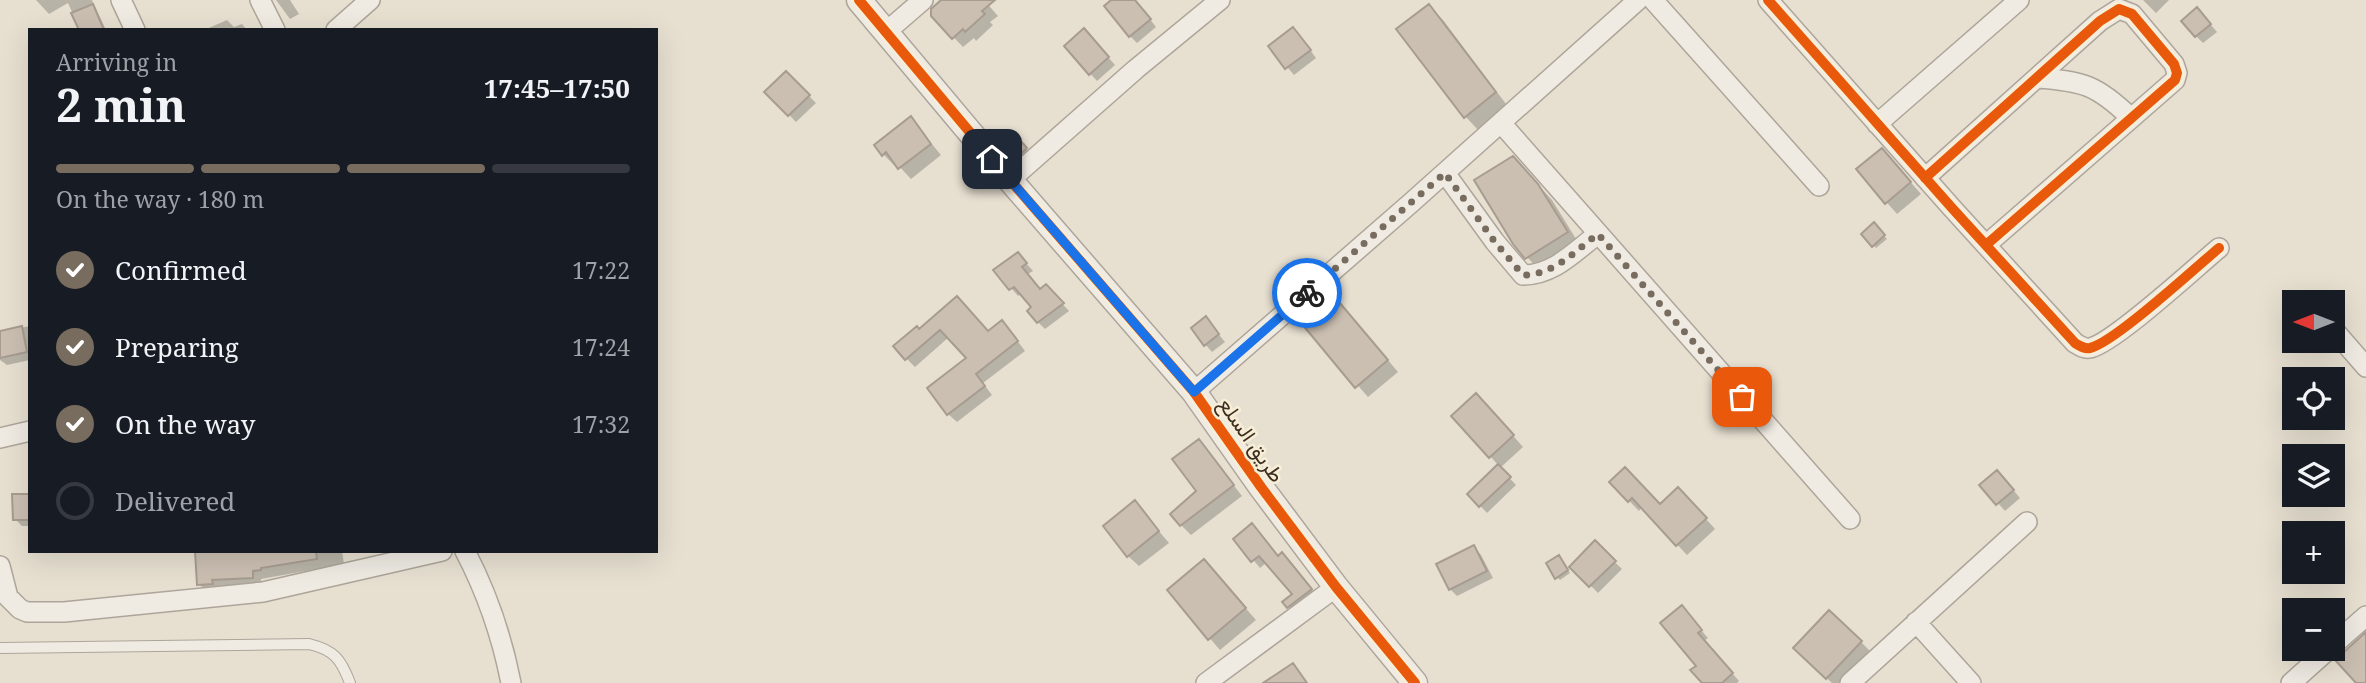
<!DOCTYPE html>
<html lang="en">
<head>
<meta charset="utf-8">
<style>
	body { margin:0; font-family:"Noto Serif",Vazirmatn,serif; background:#242831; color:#f1f3f6; height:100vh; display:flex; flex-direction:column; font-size:26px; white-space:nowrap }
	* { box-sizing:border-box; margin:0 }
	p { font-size:23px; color:#9ea1a6 }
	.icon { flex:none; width:38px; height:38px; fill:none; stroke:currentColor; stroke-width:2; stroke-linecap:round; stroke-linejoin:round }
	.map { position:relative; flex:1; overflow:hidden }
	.sheet { position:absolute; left:28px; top:28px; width:630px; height:525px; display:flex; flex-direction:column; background:#171b24; border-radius:0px; box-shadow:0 7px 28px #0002 }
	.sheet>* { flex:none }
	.needle { width:46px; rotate:270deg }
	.controls { position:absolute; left:2282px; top:290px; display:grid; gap:14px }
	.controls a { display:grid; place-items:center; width:63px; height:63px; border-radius:0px; background:#171b24; box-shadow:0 7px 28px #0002; font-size:35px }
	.pin { position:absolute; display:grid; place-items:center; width:60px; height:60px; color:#fff; margin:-30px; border-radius:14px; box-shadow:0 4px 10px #0006 }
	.courier { position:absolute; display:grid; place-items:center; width:70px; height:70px; margin:-35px; border:5px solid #1a73e8; border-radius:50%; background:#fff; color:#222; box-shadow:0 2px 9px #0007 }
	.overview em { font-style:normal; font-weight:700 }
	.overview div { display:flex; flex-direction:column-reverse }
	.overview { display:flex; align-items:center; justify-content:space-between; height:119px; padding:0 28px }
	h1 { font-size:46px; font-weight:700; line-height:52px }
	.bar { display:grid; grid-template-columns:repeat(4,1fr); gap:10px 7px; align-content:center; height:84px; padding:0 28px }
	.bar i { height:9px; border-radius:5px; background:#363941 }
	.bar .on { background:#786c5e }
	.bar p { grid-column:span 4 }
	ol { padding:0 28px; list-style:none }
	li { display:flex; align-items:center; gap:21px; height:77px }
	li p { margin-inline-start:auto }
	li .icon { padding:7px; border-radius:50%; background:#786c5e; color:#fff; stroke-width:4 }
	li:last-child { color:#9ea1a6 }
	li i { width:38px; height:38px; border:4px solid #363941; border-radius:50% }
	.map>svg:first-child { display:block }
	.shadow { fill:#0003 }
	.building { fill:#cbbfb2; stroke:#a89c90; stroke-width:2 }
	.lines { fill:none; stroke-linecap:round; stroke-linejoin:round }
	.service-casing { stroke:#ada599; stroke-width:12 }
	.minor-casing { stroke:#ada599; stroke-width:22 }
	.tertiary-casing { stroke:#ada599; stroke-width:27 }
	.service { stroke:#efebe3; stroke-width:10 }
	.minor { stroke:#efebe3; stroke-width:19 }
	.tertiary { stroke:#efebe3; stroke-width:24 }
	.cycleway-casing { stroke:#f7eed8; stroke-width:15 }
	.cycleway { stroke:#e8590c; stroke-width:10 }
	.done { stroke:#786c5e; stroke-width:7; stroke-dasharray:0 12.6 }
	.route { stroke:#1a73e8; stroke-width:9 }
	.labels { text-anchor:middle; stroke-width:5; stroke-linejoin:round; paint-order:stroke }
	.street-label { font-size:21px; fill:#3d2e20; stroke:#f7eed8 }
</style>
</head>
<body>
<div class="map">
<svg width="2366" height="683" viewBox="0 0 2366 683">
	<rect width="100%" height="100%" fill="#e7e0d1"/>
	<path class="shadow" d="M36 0H92L106 30H80L68 3 49 14Z
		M276 0H290L299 14 290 19Z
		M944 0H984L998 16 990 22 993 25 976 41 974 38 963 47 933 16Z
		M1113 0H1135L1156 27 1137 43 1130 36Z
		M2143 0H2169L2156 13Z
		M1428 6 1443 20 1509 108 1479 131 1465 116Z
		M2204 17 2217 32 2203 43 2196 36Z
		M227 20 234 27 242 24 247 30H204Z
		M1300 36 1316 58 1294 75 1270 47Z
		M1091 38 1115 65 1097 81 1066 47Z
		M786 73 816 103 796 122 767 92Z
		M911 119 941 155 911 179 897 164 894 165 883 154Z
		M1018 141 1029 152 1020 160 1010 148Z
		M1882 150 1921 194 1897 214 1858 170Z
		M1513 158 1552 200 1581 247 1541 272 1527 257Z
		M1874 225 1887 239 1876 248 1863 234Z
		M1025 262 1033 271 1028 274 1041 290 1046 286 1069 311 1045 329 1038 322 1034 307 1021 293 1018 296 996 270Z
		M957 298 988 332 1010 331 1025 351 983 383 992 395 957 422 948 414 969 358 949 337 915 367 906 358 919 331Z
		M1345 309 1398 372 1368 397 1304 324Z
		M1206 319 1225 342 1212 352 1205 344Z
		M30 326V360L7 365 0 360V332Z
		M1487 406 1523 447 1500 468 1516 485 1487 513 1469 494 1499 466 1490 456Z
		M1199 441 1242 496 1191 535 1181 525 1198 491Z
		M2004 479 2020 498 2005 511 1982 485Z
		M1611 482 1660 506 1688 499 1715 529 1687 555 1642 507 1639 511Z
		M30 495V526H22L15 519Z
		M1135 503 1169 543 1139 566 1128 556Z
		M1236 539 1289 562 1318 597 1296 614 1288 607 1295 594 1267 562 1260 568Z
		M1595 543 1622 569 1598 593 1572 567Z
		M1474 547 1481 555 1493 578 1457 596 1450 589Z
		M197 551H342L344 564 261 579V586L208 593 199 584Z
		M1561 560 1570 573 1560 580 1557 577Z
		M1204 561 1256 620 1220 650 1169 591Z
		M1688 615 1708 638 1704 641 1739 681 1737 683H1704L1698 666Z
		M1861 642 1872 653 1844 683H1832L1807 659Z"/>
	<path class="building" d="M941 0H995L982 11 985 14 965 32 963 29 952 39 931 16V9Z
		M1111 0H1135L1151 19 1129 37 1104 6Z
		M93 4 104 30H79L71 13Z
		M1429 4 1496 92 1464 118 1396 29Z
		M2197 7 2211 24 2195 37 2181 21Z
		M1293 27 1311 50 1285 69 1268 46Z
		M1084 28 1109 57 1089 75 1064 46Z
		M786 71 810 95 788 116 764 92Z
		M911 116 931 144 898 169 886 152 882 156 874 145Z
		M1019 139 1027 148 1016 158 1007 148Z
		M1882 148 1911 182 1885 204 1856 169Z
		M1513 156 1538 184 1568 232 1525 259 1513 244 1474 180Z
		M1874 222 1885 235 1872 247 1861 234Z
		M1018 252 1027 263 1022 267 1040 289 1046 284 1064 303 1037 323 1027 311 1031 307 1014 287 1009 290 993 270Z
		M957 296 988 331 1002 320 1018 341 976 374 985 386 947 415 927 388 966 358 940 330 905 360 893 346 917 326 919 329Z
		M1334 296 1388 360 1355 388 1302 324Z
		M1206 316 1219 334 1204 346 1191 328Z
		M22 326 27 352 0 358V331Z
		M1476 393 1514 435 1489 458 1451 416Z
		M1199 439 1234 485 1180 526 1170 514 1196 491 1172 459Z
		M1498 464 1511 477 1479 507 1467 494Z
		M1625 467 1660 504 1678 487 1707 518 1676 546 1632 498 1628 502 1609 482Z
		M1997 470 2014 490 1996 505 1979 485Z
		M12 494H30V520H13Z
		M1135 500 1159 531 1127 557 1103 526Z
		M1252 523 1278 556 1282 552 1312 589 1287 608 1282 602 1292 594 1259 556 1251 562 1233 539Z
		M1595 540 1616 561 1589 587 1569 567Z
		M1474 545 1487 571 1449 590 1436 564Z
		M195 551H316L317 559 261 568V570L253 571V578L212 580 213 584 197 585Z
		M1559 555 1568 570 1555 579 1546 563Z
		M1204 559 1246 608 1208 640 1167 590Z
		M1682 605 1702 630 1698 633 1733 673 1722 683H1702L1690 670 1696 666 1660 623Z
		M1829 610 1862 641 1826 679 1793 648Z
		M2366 632V683H2356L2335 660Z
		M1293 663 1307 683H1263Z"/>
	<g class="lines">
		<g class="service-casing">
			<path id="service" d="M0 648 309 644C334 650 341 659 350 683"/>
		</g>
		<g class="minor-casing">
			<path id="minor" d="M121 0 135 30
				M260 0 275 30
				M1653 0 1819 186
				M1768 0 1952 208 2075 343C2080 346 2084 349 2090 348 2114 343 2196 267 2219 248
				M336 30 370 0
				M886 32 923 0
				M2037 78C2083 81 2097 85 2131 118
				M1501 123 1850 519
				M1877 124 2019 0
				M1445 173 1495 242 1523 275C1554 275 1575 251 1598 234
				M1925 178 2100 21 2119 9 2132 14 2174 64 2177 73 2175 80 1986 245
				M1010 180 1136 69 1220 0
				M2333 329 2366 367
				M1194 392 1412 202 1638 0
				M0 438 30 431
				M465 551C487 593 502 637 511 683
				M0 566 8 597 20 609 27 612H64L263 592 442 551
				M1916 622 1971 683
				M2333 645 2366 616
				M1206 683 1336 587
				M1850 683 2027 522
				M2291 683 2329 649"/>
		</g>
		<g class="tertiary-casing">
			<path id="tertiary" d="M859 0 1010 180 1194 392 1261 487 1336 587 1415 683"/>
		</g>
		<use href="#service" class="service"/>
		<use href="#minor" class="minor"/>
		<use href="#tertiary" class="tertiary"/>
		<g class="cycleway-casing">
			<path id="cycleway" d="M859 0 1010 180 1194 392 1261 487 1336 587 1415 683
				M1768 0 1952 208 2075 343C2080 346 2084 349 2090 348 2114 343 2196 267 2219 248
				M1925 178 2100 21 2119 9 2132 14 2174 64 2177 73 2175 80 1986 245"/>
		</g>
		<use href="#cycleway" class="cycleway"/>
	</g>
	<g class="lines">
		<path class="done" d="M1307 293 1445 173 1495 242 1523 275C1554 275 1575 251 1598 234L1742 397"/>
		<path class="route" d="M992 159 1194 392 1307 293"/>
	</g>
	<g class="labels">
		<g class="street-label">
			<text transform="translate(1251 440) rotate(55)" y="7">طريق السلع</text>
		</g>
	</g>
</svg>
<div class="controls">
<a><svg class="needle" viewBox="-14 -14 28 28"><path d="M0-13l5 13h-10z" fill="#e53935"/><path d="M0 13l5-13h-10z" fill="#9ea1a6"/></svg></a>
<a><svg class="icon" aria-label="locate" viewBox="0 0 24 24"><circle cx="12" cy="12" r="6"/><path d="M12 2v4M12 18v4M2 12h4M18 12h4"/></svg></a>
<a><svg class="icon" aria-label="layers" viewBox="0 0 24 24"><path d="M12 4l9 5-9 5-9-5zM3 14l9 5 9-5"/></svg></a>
<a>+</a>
<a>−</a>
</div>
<div class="pin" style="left:1742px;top:397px;background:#ea580c"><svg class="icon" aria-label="bag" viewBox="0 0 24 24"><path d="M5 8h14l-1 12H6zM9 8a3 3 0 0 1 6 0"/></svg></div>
<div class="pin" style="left:992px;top:159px;background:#1f2937"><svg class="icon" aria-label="home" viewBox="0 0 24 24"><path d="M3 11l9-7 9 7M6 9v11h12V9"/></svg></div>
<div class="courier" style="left:1307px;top:293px"><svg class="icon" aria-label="bike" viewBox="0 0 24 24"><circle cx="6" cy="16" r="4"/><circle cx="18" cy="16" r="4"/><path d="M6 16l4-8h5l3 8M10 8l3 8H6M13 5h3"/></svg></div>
<section class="sheet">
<div class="overview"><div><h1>2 min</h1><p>Arriving in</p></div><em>17:45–17:50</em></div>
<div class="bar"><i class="on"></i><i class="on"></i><i class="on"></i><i></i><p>On the way · 180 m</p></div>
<ol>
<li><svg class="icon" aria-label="check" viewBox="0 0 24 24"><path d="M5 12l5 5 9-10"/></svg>Confirmed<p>17:22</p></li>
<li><svg class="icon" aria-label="check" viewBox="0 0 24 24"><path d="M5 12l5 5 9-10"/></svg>Preparing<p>17:24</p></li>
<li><svg class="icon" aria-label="check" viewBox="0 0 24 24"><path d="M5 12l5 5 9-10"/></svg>On the way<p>17:32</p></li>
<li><i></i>Delivered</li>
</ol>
</section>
</div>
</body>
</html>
